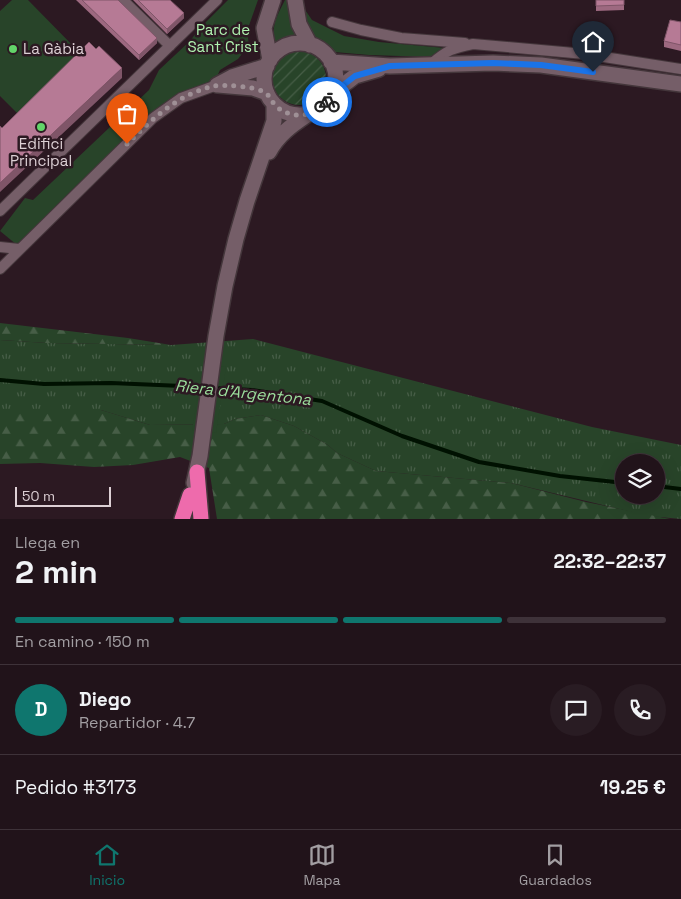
<!DOCTYPE html>
<html lang="es">
<head>
<meta charset="utf-8">
<style>
	body { margin:0; font-family:"Space Grotesk",sans-serif; background:#291c23; color:#f1f3f6; height:100vh; display:flex; flex-direction:column; font-size:19px; white-space:nowrap }
	* { box-sizing:border-box; margin:0 }
	p { font-size:16px; color:#a29ea2 }
	.icon { flex:none; width:28px; height:28px; fill:none; stroke:currentColor; stroke-width:2; stroke-linecap:round; stroke-linejoin:round }
	.map { position:relative; height:519px; overflow:hidden }
	.panel { display:flex; flex-direction:column; background:#21131a; flex:1 }
	.panel>* { flex:none }
	.buttons { position:absolute; left:615px; top:454px; display:grid; gap:10px }
	.buttons a { display:grid; place-items:center; width:50px; height:50px; border-radius:50%; background:#21131a; box-shadow:0 5px 20px #0002,0 0 0 1px #3e3239; font-size:25px }
	.scale { position:absolute; left:15px; bottom:12px; width:96px; box-sizing:border-box; padding-left:5px; border:2px solid #ddd0d5; border-top:0; font-size:14px; line-height:18px; white-space:nowrap; color:#ddd0d5; -webkit-text-stroke:4px #2c1922; paint-order:stroke }
	.pin { position:absolute; display:grid; place-items:center; width:42px; height:42px; color:#fff; margin:-51px -21px; border-radius:50% 50% 50% 0; rotate:-45deg; box-shadow:0 0 5px #0007 }
	.pin .icon { rotate:45deg }
	.courier { position:absolute; display:grid; place-items:center; width:50px; height:50px; margin:-25px; border:4px solid #1a73e8; border-radius:50%; background:#fff; color:#222; box-shadow:0 1px 6px #0007 }
	.overview em { font-style:normal; font-weight:600 }
	.overview div { display:flex; flex-direction:column-reverse }
	.overview { display:flex; align-items:center; justify-content:space-between; height:85px; padding:0 15px }
	h1 { font-size:32px; font-weight:600; line-height:38px }
	.bar { display:grid; grid-template-columns:repeat(4,1fr); gap:8px 5px; align-content:center; height:60px; padding:0 15px }
	.bar i { height:6px; border-radius:4px; background:#3e3239 }
	.bar .active { background:#0f766e }
	.bar p { grid-column:span 4 }
	.line { display:flex; align-items:center; gap:12px; padding:0 15px; border-top:1px solid #3e3239 }
	.line div { flex:1 }
	.round { display:grid; place-items:center; flex:none; width:52px; height:52px; border-radius:26px; background:#291c23 }
	.menu { display:flex; justify-content:space-around; align-items:center; height:70px; border-top:1px solid #3e3239; background:#21131a; font-size:14px; color:#a29ea2 }
	.menu a { display:grid; justify-items:center; gap:2px }
	.menu .active { color:#0f766e }
	.map>svg:first-child { display:block }
	.grass { fill:url(#grass-tufts); fill-rule:evenodd }
	.forest { fill:url(#forest-firs) }
	.park { fill:#284429 }
	.garden { fill:url(#garden-furrows) }
	.lines { fill:none; stroke-linecap:round; stroke-linejoin:round }
	.stream { stroke:#001101; stroke-width:4 }
	.street-casing { stroke:#44363b; stroke-width:12 }
	.secondary-casing { stroke:#44363b; stroke-width:18 }
	.highway-casing { stroke:#44363b; stroke-width:18 }
	.street { stroke:#755e68; stroke-width:10 }
	.secondary { stroke:#755e68; stroke-width:15 }
	.highway { stroke:#ee6bac; stroke-width:15 }
	.wall { fill:#9d6980 }
	.shaded-wall { fill:#7f5568 }
	.building { fill:#b67a95; stroke:#7f5568 }
	.done { stroke:#9f9096; stroke-width:5; stroke-dasharray:0 9 }
	.route { stroke:#1a73e8; stroke-width:6 }
	.poi-dot { fill:#62d469; stroke:#2c1922; stroke-width:2 }
	.labels { text-anchor:middle; stroke-width:5; stroke-linejoin:round; paint-order:stroke }
	.park-label { font-size:15px; fill:#b0f3b0; stroke:#2c1922 }
	.poi-label { font-size:15px; fill:#ddd0d5; stroke:#2c1922; text-anchor:start }
	.water-label { font-size:16px; font-style:italic; fill:#9bde9c; stroke:#2c1922 }
</style>
</head>
<body>
<div class="map">
<svg width="681" height="519" viewBox="0 0 681 519">
	<defs>
		<pattern id="grass-tufts" width="24" height="20" patternUnits="userSpaceOnUse" patternTransform="scale(1.25)"><rect width="24" height="20" fill="#284429"/><path d="M3 7l-1-3M5 7V3M7 7l1-3M15 17l-1-3M17 17v-4M19 17l1-3" fill="none" stroke="#475e47"/></pattern>
		<pattern id="forest-firs" width="22" height="20" patternUnits="userSpaceOnUse" patternTransform="scale(1.25)"><rect width="22" height="20" fill="#284429"/><path d="M5 1l3.5 6h-7zM16 11l3.5 6h-7z" fill="#475e47"/></pattern>
		<pattern id="garden-furrows" width="10" height="10" patternUnits="userSpaceOnUse" patternTransform="scale(1.25)"><rect width="10" height="10" fill="#284429"/><path d="M-1 1l2-2M0 10L10 0M9 11l2-2" fill="none" stroke="#475e47"/></pattern>
	</defs>
	<rect width="100%" height="100%" fill="#2c1922"/>
	<path class="grass" d="M253 339 592 427 681 445V519L649 516 511 483 376 471 337 453 328 445 294 426 261 415 235 419 224 424 150 425 101 410H0V340L47 343 171 345ZM624 462H656V495H624Z"/>
	<path class="forest" d="M0 323 128 338 171 345 47 343 0 340Z
		M0 410H101L150 425 224 424 235 419 261 415 294 426 328 445 337 453 376 471 511 483 586 502 670 519H217L209 468 180 457 133 465 94 467 40 463 0 464Z"/>
	<path class="park" d="M12 0H28L83 56 22 118 0 96V11Z
		M228 0H258L247 31 249 45 238 59 220 70 213 85 178 95 17 245 0 231 25 198 33 200 149 90 159 70 190 41 199 29Z
		M285 0H290L302 38 288 37 277 46C269 28 277 16 285 0Z
		M299 1 312 20 344 36 379 42 445 48 431 57 369 55 334 52 321 43 314 41 303 26Z
		M203 365 226 367 216 433 192 430Z"/>
	<path class="garden" d="M272 78a27 27 0 1 1 54 0a27 27 0 1 1-54 0Z"/>
	<g class="lines">
		<path class="stream" d="M0 380 44 384 111 383 206 387
			M213 388 252 390 322 401 402 436 479 462 560 476 624 483
			M656 486 681 489"/>
		<g class="street-casing">
			<path id="street" d="M123 0 170 46
				M332 22 361 30 401 38 465 43
				M431 64C447 50 453 48 473 44L585 54 681 69
				M0 211 217 0
				M0 247 19 249
				M0 269 153 118 181 98 217 85"/>
		</g>
		<g class="secondary-casing">
			<path id="secondary" d="M295 0 299 24 310 45
				M264 79a36 36 0 1 1 72 0a36 36 0 1 1-72 0Z
				M270 60 264 28 273 0
				M331 62 390 66 493 63 541 65 681 84
				M217 85 232 77 267 66
				M218 85 253 88 267 93
				M333 93 355 76 379 69
				M269 152C278 135 292 125 307 115
				M194 483 200 456 216 336 225 286 236 239 247 201 274 121V104"/>
		</g>
		<g class="highway-casing">
			<path id="highway" d="M197 472 201 519
				M182 519 190 495"/>
		</g>
		<use href="#street" class="street"/>
		<use href="#secondary" class="secondary"/>
		<use href="#highway" class="highway"/>
	</g>
	<path class="wall" d="M76 0H118L157 43 139 60Z
		M133 0H170L184 18 167 34Z
		M596 0H624V10L596 11Z
		M681 22V51L664 47V41Z"/>
	<path class="shaded-wall" d="M184 13V18L167 34V29Z
		M157 38V43L139 60V55Z
		M122 68V78L0 192V183Z"/>
	<path class="building" d="M82 0H118L157 38 139 55Z
		M138 0H170L184 13 167 29Z
		M596 0H624V5L596 6Z
		M670 20 681 22V45L664 41Z
		M89 42 96 49 99 46 122 68 0 183V126L2 128Z"/>
	<g class="lines">
		<path class="done" d="M127 144C152 119 179 93 215 86 225 84 261 87 267 94 271 98 272 102 276 106 291 120 314 117 327 102"/>
		<path class="route" d="M327 102 333 93 355 76 390 66 493 63 541 65 593 72"/>
	</g>
	<g class="poi-dot">
		<circle cx="13" cy="49" r="5"/>
		<circle cx="41" cy="127" r="5"/>
	</g>
	<g class="labels">
		<g class="park-label">
			<text x="223" y="35">Parc de<tspan x="223" dy="17">Sant Crist</tspan></text>
		</g>
		<g class="poi-label">
			<text x="23" y="54">La Gàbia</text>
			<text x="41" y="149" text-anchor="middle">Edifici<tspan x="41" dy="17">Principal</tspan></text>
		</g>
		<g class="water-label">
			<text transform="translate(243 392) rotate(6)" y="6">Riera d'Argentona</text>
		</g>
	</g>
</svg>
<div class="buttons">
<a><svg class="icon" aria-label="layers" viewBox="0 0 24 24"><path d="M12 4l9 5-9 5-9-5zM3 14l9 5 9-5"/></svg></a>
</div>
<div class="scale">50 m</div>
<div class="pin" style="left:127px;top:144px;background:#ea580c"><svg class="icon" aria-label="bag" viewBox="0 0 24 24"><path d="M5 8h14l-1 12H6zM9 8a3 3 0 0 1 6 0"/></svg></div>
<div class="pin" style="left:593px;top:72px;background:#1f2937"><svg class="icon" aria-label="home" viewBox="0 0 24 24"><path d="M3 11l9-7 9 7M6 9v11h12V9"/></svg></div>
<div class="courier" style="left:327px;top:102px"><svg class="icon" aria-label="bike" viewBox="0 0 24 24"><circle cx="6" cy="16" r="4"/><circle cx="18" cy="16" r="4"/><path d="M6 16l4-8h5l3 8M10 8l3 8H6M13 5h3"/></svg></div>
</div>
<section class="panel">
<div class="overview"><div><h1>2 min</h1><p>Llega en</p></div><em>22:32–22:37</em></div>
<div class="bar"><i class="active"></i><i class="active"></i><i class="active"></i><i></i><p>En camino · 150 m</p></div>
<div class="line" style="height:90px"><b class="round" style="background:#0f766e;color:#fff">D</b><div><b>Diego</b><p>Repartidor · 4.7</p></div><a class="round"><svg class="icon" aria-label="chat" viewBox="0 0 24 24"><path d="M4 5h16v11H9l-5 4z"/></svg></a><a class="round"><svg class="icon" aria-label="phone" viewBox="0 0 24 24"><path d="M5 4h4l2 5-3 2q2 4 5 5l2-3 5 2v4C11 20 4 13 5 4z"/></svg></a></div>
<div class="line" style="height:65px"><div>Pedido #3173</div><b>19.25 €</b></div>
</section>
<nav class="menu">
<a class="active"><svg class="icon" aria-label="home" viewBox="0 0 24 24"><path d="M3 11l9-7 9 7M6 9v11h12V9"/></svg>Inicio</a>
<a><svg class="icon" aria-label="map" viewBox="0 0 24 24"><path d="M3 6l6-2 6 2 6-2v14l-6 2-6-2-6 2zM9 4v14M15 6v14"/></svg>Mapa</a>
<a><svg class="icon" aria-label="saved" viewBox="0 0 24 24"><path d="M7 4h10v16l-5-4-5 4z"/></svg>Guardados</a>
</nav>
</body>
</html>
